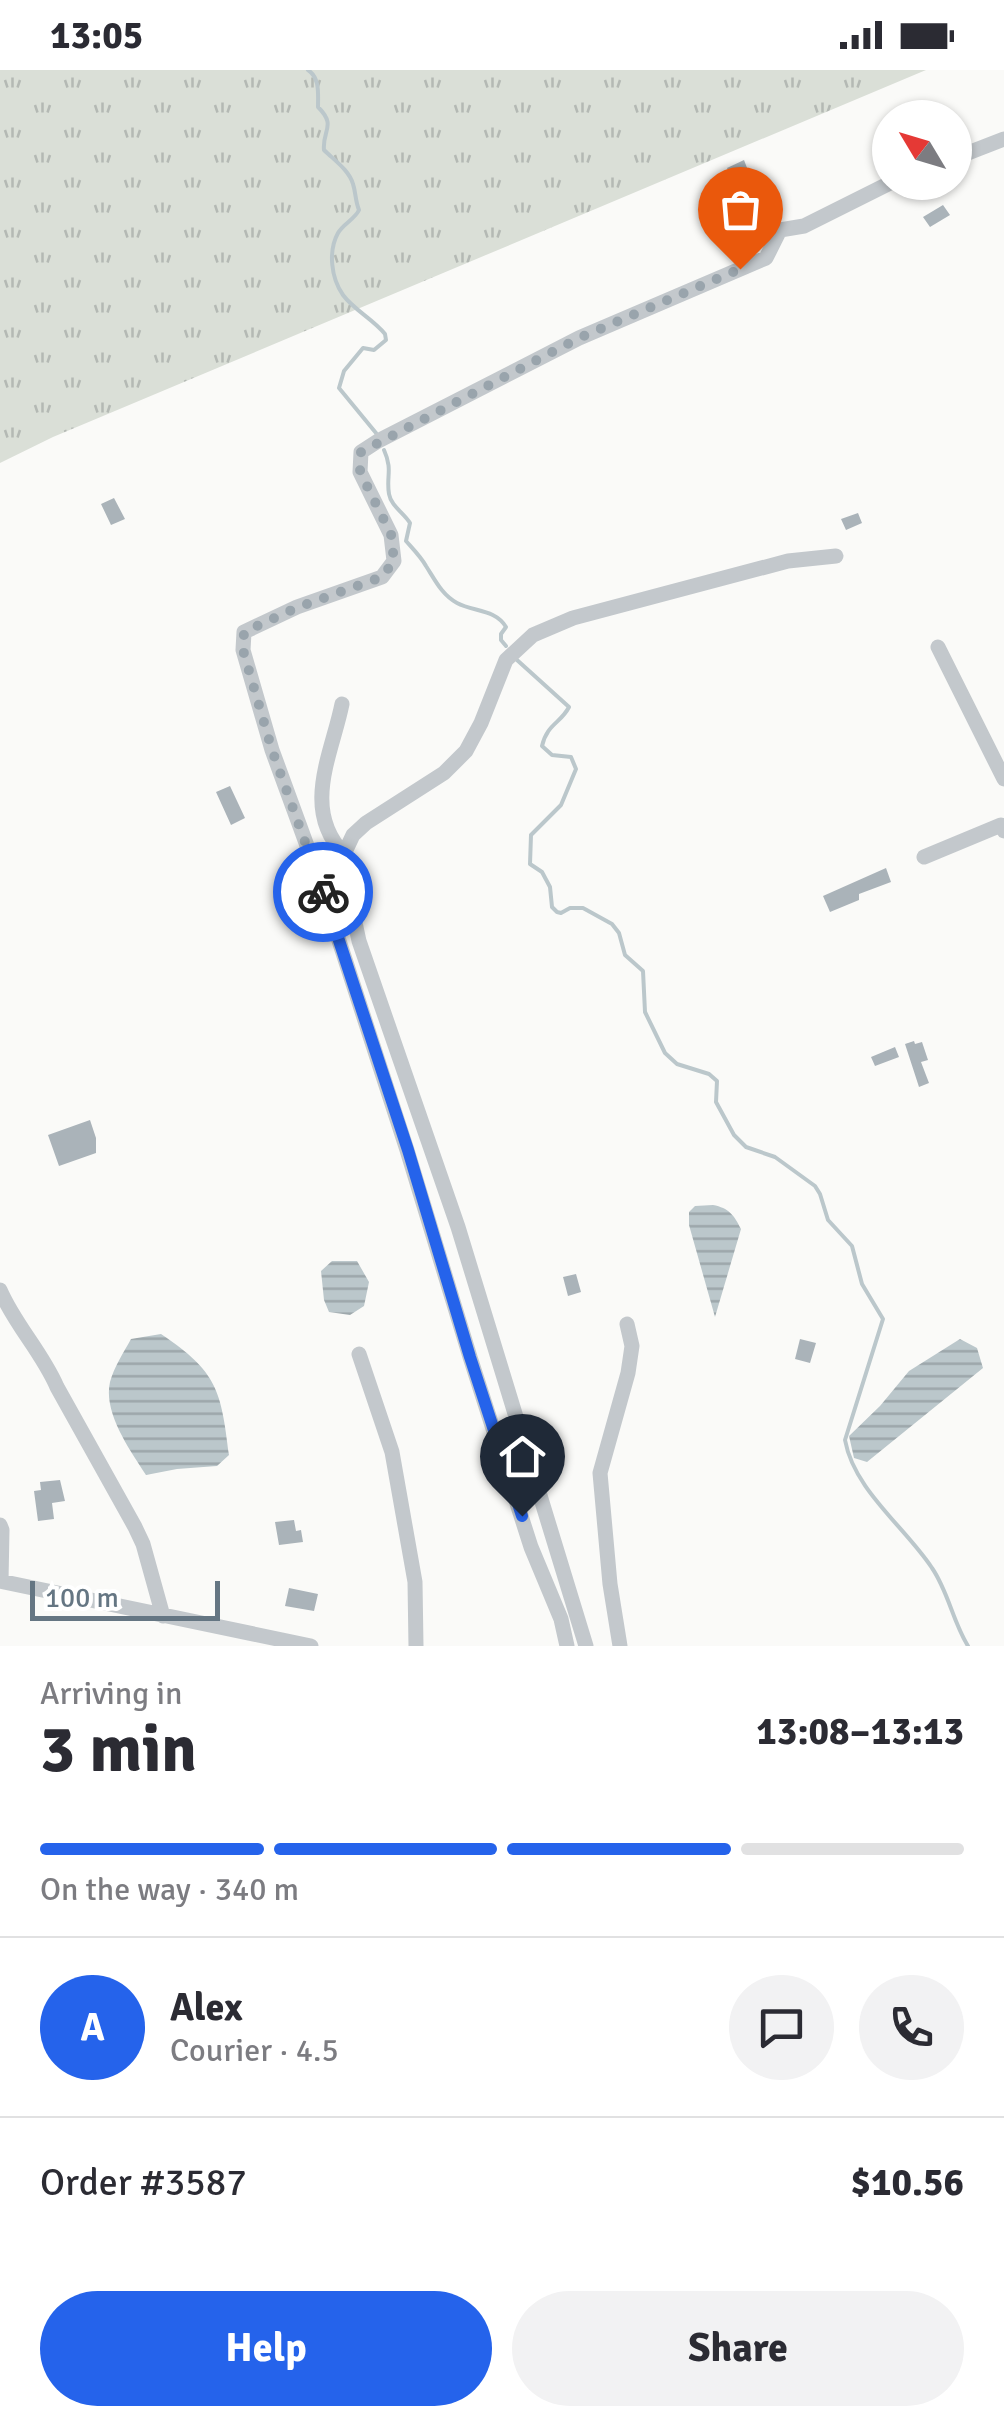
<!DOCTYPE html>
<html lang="en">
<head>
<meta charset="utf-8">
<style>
	body { margin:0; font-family:Signika,sans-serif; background:#f2f2f3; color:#2b2b33; height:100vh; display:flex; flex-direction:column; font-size:38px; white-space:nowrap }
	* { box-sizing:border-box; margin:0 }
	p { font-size:32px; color:#7c7c81 }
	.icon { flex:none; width:55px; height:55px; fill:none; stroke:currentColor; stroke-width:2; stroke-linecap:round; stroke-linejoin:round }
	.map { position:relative; height:1576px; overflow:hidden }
	.side { display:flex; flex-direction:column; background:#fff; flex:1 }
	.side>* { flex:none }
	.needle { width:65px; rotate:308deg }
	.controls { position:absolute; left:872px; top:30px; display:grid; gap:20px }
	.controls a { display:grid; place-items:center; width:100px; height:100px; border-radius:50%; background:#fff; box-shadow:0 2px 8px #0004; font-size:50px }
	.scale { position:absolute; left:30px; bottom:25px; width:190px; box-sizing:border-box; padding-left:10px; border:5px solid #657683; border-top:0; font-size:28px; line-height:35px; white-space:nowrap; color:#657683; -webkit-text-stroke:8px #fff; paint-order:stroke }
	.pin { position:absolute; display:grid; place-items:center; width:85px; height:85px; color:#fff; margin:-102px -42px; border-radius:50% 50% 50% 0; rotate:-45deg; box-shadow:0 0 10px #0007 }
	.pin .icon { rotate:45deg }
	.courier { position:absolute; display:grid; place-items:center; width:100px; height:100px; margin:-50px; border:8px solid #2563eb; border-radius:50%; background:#fff; color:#222; box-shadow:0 2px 12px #0007 }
	.overview em { font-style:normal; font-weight:700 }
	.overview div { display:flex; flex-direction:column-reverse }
	.overview { display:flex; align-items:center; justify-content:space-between; height:170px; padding:0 40px }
	h1 { font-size:65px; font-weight:700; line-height:75px }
	.bar { display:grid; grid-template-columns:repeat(4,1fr); gap:15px 10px; align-content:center; height:120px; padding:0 40px }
	.bar i { height:12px; border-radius:8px; background:#e1e1e2 }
	.bar .active { background:#2563eb }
	.bar p { grid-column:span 4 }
	.line { display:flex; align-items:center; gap:25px; padding:0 40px; border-top:2px solid #e1e1e2 }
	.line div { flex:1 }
	.round { display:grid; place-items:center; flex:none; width:105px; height:105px; border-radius:52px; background:#f2f2f3 }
	.action { display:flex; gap:20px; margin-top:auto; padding:20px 40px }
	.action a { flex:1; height:115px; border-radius:60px; background:#2563eb; color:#fff; font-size:40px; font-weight:700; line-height:115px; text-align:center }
	.action a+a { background:#f2f2f3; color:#2b2b33 }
	.status { display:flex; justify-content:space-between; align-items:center; height:70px; padding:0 50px; background:#fff; direction:ltr }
	.status svg { height:28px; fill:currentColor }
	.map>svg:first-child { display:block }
	.grass { fill:url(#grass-tufts) }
	.water { fill:url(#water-rules) }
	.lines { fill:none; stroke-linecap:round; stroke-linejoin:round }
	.stream { stroke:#bbc7cb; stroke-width:4 }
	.building { fill:#aab3b9 }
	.minor { stroke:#c3c8cc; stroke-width:15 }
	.done { stroke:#99a4ac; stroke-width:10; stroke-dasharray:0 18 }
	.route { stroke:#2563eb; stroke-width:12 }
</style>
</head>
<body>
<div class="status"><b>13:05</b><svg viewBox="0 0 49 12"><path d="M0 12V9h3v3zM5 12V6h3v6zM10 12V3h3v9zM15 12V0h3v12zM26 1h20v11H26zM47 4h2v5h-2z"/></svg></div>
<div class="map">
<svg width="1004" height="1576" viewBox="0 0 1004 1576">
	<defs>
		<pattern id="grass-tufts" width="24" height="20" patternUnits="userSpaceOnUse" patternTransform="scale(2.5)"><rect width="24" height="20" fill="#dadfd7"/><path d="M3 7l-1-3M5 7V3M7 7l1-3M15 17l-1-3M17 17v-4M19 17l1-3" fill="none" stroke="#b4b9b4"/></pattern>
		<pattern id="water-rules" width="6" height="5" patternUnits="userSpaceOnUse" patternTransform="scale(2.5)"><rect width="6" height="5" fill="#bbc7cb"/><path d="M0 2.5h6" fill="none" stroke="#9ca6aa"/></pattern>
	</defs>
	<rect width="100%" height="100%" fill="#fafaf8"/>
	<path class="grass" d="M0 0H926L53 367 0 393Z"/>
	<path class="water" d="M713 1135C729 1138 734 1145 741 1159L715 1247 689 1155V1142L695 1136Z
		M332 1191H357L369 1212 364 1236 350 1245 329 1242 324 1230 321 1201Z
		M161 1264C218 1302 221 1321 229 1385L217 1396 177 1399 146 1405C130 1380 103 1343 110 1312 114 1297 124 1282 131 1269Z
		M960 1269 977 1278 983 1298 867 1392 854 1388 849 1366 880 1336 909 1301Z"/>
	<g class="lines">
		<path class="stream" d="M308 0C320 8 318 23 318 37 337 56 322 60 324 80 334 90 349 100 353 114 356 123 355 130 359 140 355 149 343 154 338 163 328 181 331 208 343 225 354 240 373 249 385 264L386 270 374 280 363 278 344 301 339 318 376 363
			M384 380C393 400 386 406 389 424 391 436 404 443 410 453L406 471C413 479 421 487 426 496 435 510 442 525 457 533 474 542 495 539 506 557L501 564V570L506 576
			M517 590 569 637C561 653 547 654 542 676L552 685 571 687 576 699 561 735 531 765 530 794 542 802 550 817 552 837 557 842 561 843 570 838H583L612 854 619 863 625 885 643 901 645 942 665 983 677 994 709 1004 717 1011 716 1032 734 1065 746 1077 775 1087 815 1116 820 1124 828 1150 852 1176 862 1214 883 1249 845 1370C854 1420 905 1457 932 1498 948 1521 953 1552 968 1576"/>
	</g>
	<path class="building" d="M744 90 749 103 733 112 727 98Z
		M943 135 950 145 930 157 923 147Z
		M748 146 762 171 759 177 751 181 736 153Z
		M114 428 125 449 111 455 101 434Z
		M858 443 862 453 846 460 841 449Z
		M230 716 245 748 231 755 216 722Z
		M886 798 891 812 859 824V830L830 842 823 826Z
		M914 971 915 974 922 972 928 990 921 992 929 1013 919 1017 905 974Z
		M895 977 899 987 875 996 871 987Z
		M90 1050 96 1068V1083L59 1096 48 1065Z
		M576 1204 581 1222 568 1226 563 1207Z
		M800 1269 816 1273 810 1293 795 1289Z
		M60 1410 65 1431 52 1433 54 1449 38 1451 34 1421 41 1420 40 1412Z
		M294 1450 296 1461 301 1460 303 1472 279 1475 275 1452Z
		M289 1518 318 1524 314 1541 285 1536Z"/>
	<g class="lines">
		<path class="minor" d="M955 88 1004 69
			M938 577 1004 709
			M342 634C332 684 301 739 344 784
			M924 787 1001 755 1004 761
			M0 1220C15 1255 42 1282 57 1317L135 1457 143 1474 163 1546
			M359 1284 392 1382 415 1512 416 1576
			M0 1455 2 1460 1 1511
			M0 1511 311 1576
			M567 1576 561 1549 531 1477 470 1287 407 1080 317 803 272 680 243 580 244 562 297 537 382 507 394 491 391 465 360 402 361 382 378 371 579 268 766 188 780 160 804 156 892 112
			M586 1576 458 1157 359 871 345 806 344 784 353 765 366 753 444 703 466 681 481 653 506 590 533 565 573 548 788 491 836 486
			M620 1576 610 1514 600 1403 628 1303 632 1276 627 1254"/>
	</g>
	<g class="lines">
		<path class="done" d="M323 822 272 680 243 580 244 562 296 538 382 507 394 491 391 464 360 402 361 382 579 268 740 199"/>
		<path class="route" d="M323 822 408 1080 470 1287 522 1446"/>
	</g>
</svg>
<div class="controls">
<a><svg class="needle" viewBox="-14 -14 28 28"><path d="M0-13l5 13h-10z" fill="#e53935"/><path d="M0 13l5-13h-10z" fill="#7c7c81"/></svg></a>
</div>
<div class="scale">100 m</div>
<div class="pin" style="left:740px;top:199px;background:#ea580c"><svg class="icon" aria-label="bag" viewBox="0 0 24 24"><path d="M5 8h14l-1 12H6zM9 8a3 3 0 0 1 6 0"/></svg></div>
<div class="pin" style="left:522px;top:1446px;background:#1f2937"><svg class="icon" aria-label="home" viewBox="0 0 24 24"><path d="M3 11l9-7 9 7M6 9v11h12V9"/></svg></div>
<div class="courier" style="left:323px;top:822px"><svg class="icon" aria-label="bike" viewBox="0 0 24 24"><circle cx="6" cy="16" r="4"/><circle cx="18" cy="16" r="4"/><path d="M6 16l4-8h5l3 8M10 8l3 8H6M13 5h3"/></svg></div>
</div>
<section class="side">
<div class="overview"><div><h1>3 min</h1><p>Arriving in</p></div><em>13:08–13:13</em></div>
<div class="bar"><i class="active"></i><i class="active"></i><i class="active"></i><i></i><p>On the way · 340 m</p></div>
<div class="line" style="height:180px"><b class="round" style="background:#2563eb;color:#fff">A</b><div><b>Alex</b><p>Courier · 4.5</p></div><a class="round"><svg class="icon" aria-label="chat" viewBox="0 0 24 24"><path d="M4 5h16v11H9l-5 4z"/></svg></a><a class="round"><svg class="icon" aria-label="phone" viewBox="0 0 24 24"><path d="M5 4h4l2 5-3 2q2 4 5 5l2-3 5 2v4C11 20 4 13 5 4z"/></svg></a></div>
<div class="line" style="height:130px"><div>Order #3587</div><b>$10.56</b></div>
<div class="action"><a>Help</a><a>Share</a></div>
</section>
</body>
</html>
